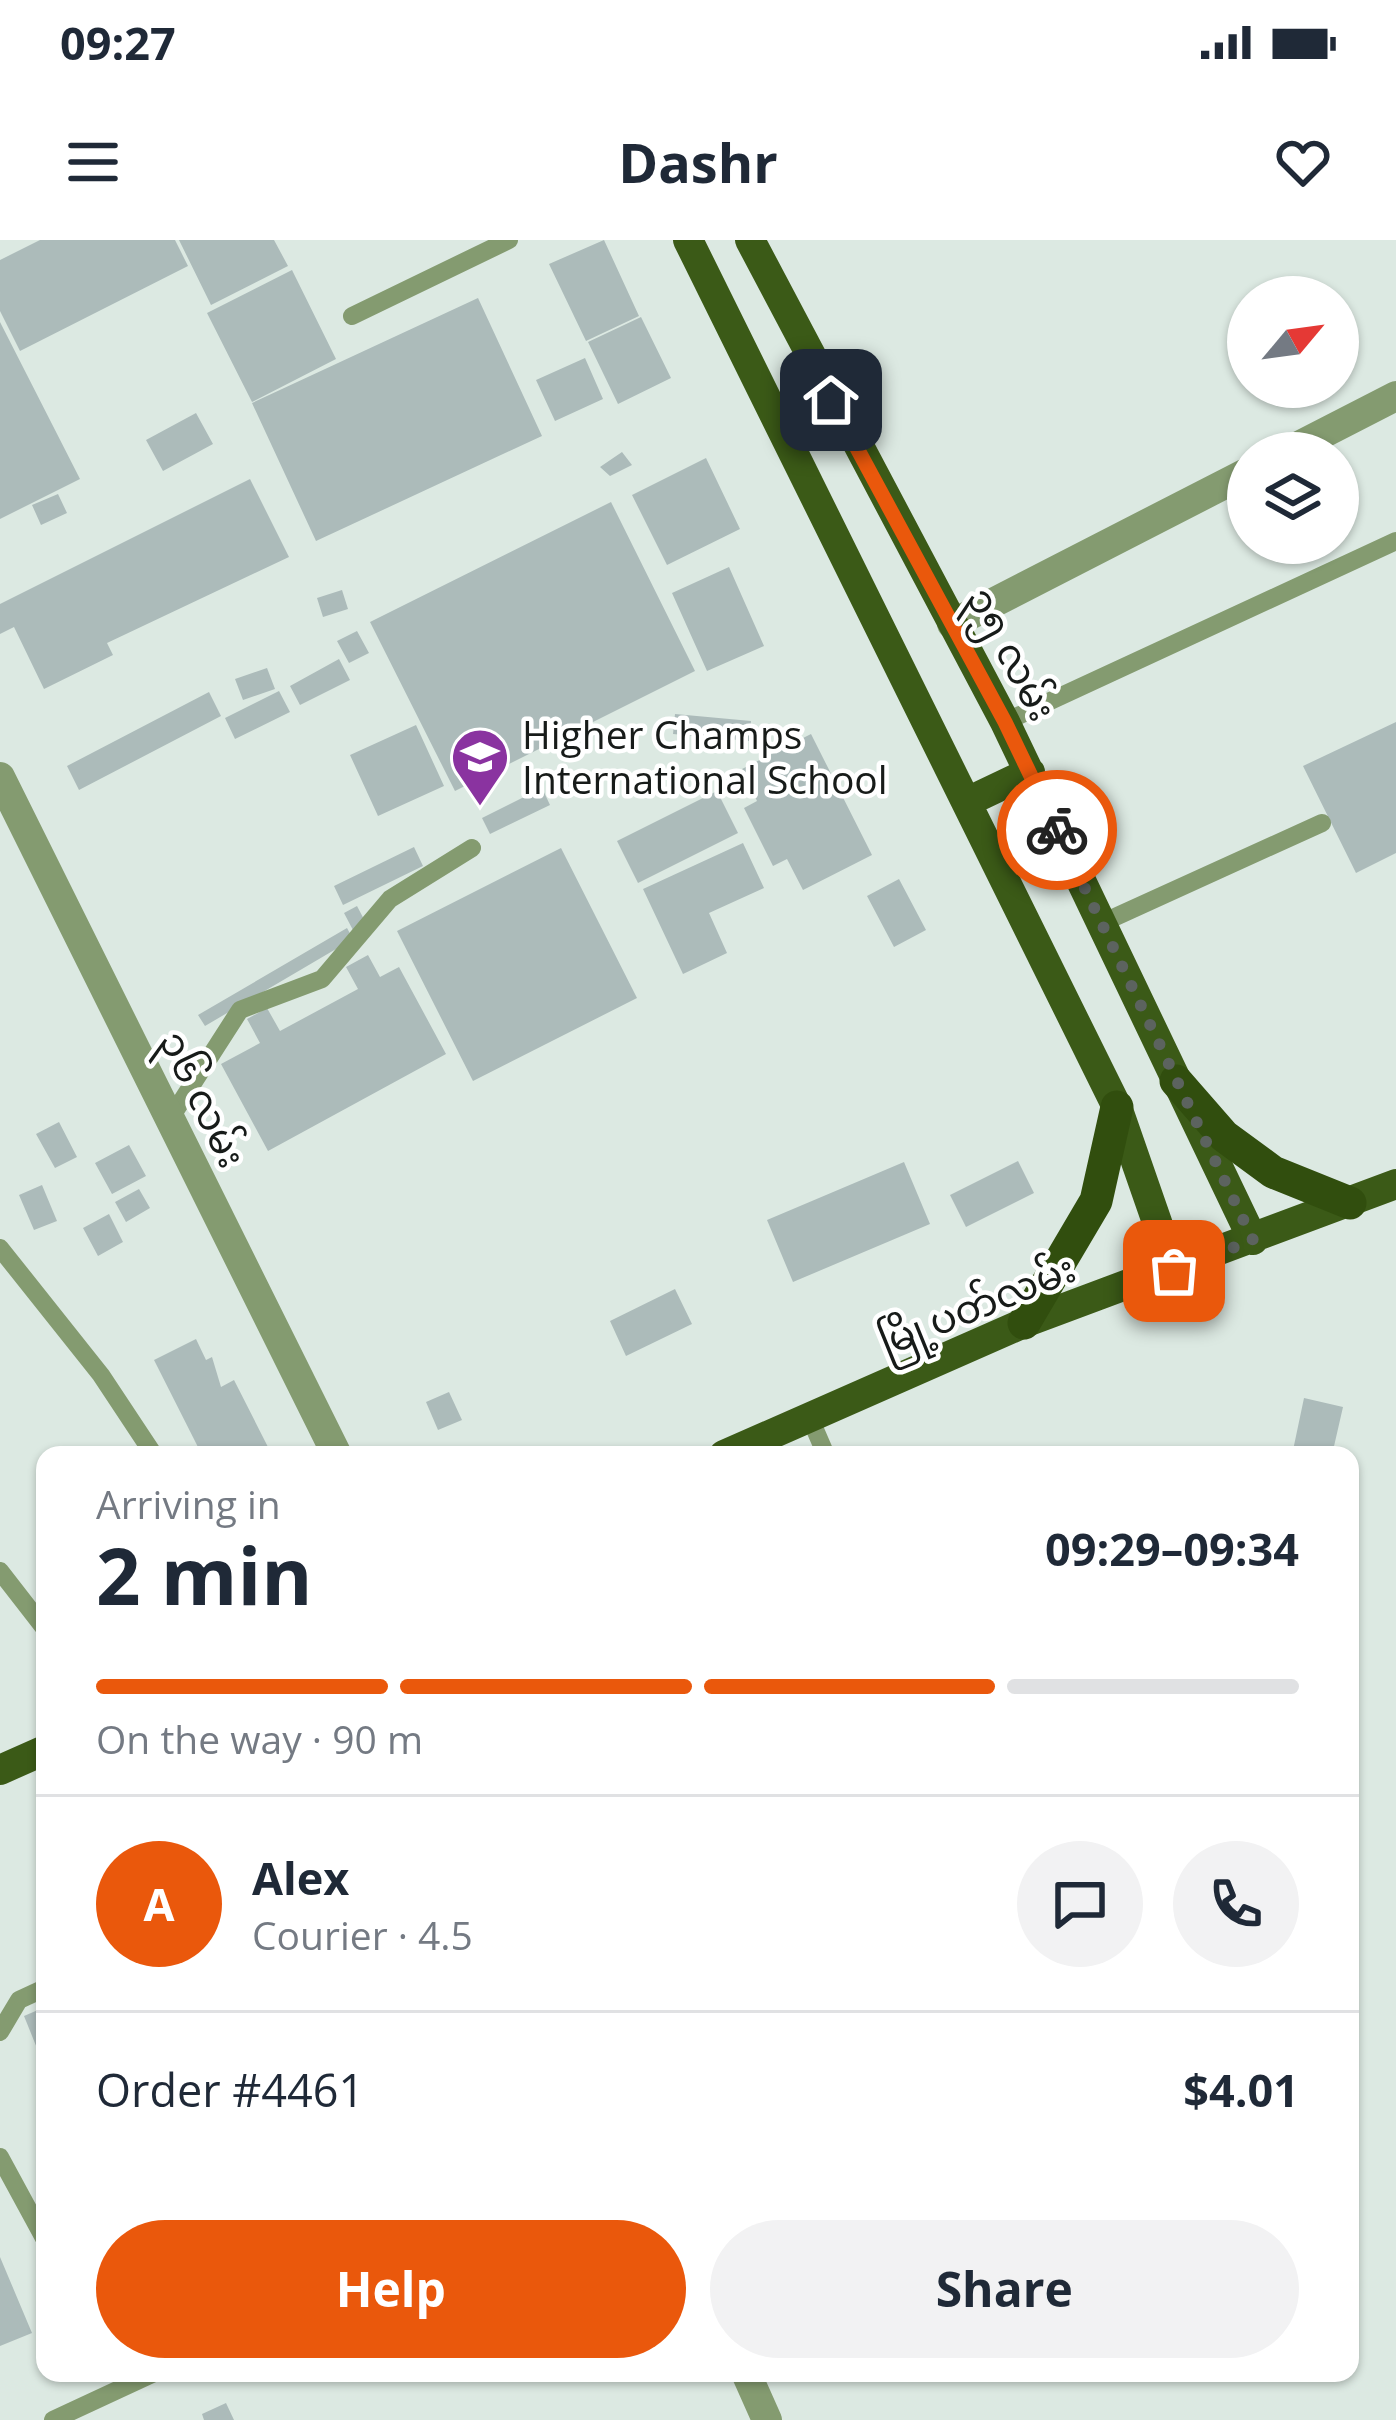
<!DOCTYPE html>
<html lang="en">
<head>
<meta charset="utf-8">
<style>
	body { margin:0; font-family:"Open Sans","Noto Sans Myanmar",sans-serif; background:#f2f2f3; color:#1f2937; height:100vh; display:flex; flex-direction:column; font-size:45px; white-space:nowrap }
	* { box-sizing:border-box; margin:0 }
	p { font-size:39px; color:#747a83 }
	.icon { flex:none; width:66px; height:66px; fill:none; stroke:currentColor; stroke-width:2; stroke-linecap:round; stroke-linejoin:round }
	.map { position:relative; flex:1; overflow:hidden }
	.sheet { position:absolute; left:36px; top:1206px; width:1323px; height:936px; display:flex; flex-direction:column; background:#fff; border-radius:24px; box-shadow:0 3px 9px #0004 }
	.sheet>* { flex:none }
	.needle { width:78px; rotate:61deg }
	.buttons { position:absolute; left:1227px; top:36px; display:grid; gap:24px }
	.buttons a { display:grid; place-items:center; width:132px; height:132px; border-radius:50%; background:#fff; box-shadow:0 3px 9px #0004; font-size:60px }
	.pin { position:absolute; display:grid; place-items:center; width:102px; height:102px; color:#fff; margin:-51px; border-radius:24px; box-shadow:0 6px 18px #0006 }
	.courier { position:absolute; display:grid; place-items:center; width:120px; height:120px; margin:-60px; border:9px solid #ea580c; border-radius:50%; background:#fff; color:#222; box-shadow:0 3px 15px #0007 }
	.head em { font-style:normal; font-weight:700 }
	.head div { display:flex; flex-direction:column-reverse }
	.head { display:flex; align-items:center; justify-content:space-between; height:204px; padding:0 60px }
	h1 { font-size:78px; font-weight:700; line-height:90px }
	.bar { display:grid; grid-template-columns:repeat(4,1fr); gap:18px 12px; align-content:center; height:144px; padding:0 60px }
	.bar i { height:15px; border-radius:9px; background:#e0e1e3 }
	.bar .selected { background:#ea580c }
	.bar p { grid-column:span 4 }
	.line { display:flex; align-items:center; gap:30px; padding:0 60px; border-top:3px solid #e0e1e3 }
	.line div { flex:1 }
	.round { display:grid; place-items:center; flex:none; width:126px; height:126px; border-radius:63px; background:#f2f2f3 }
	.button { display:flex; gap:24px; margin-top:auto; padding:24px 60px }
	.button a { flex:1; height:138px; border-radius:72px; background:#ea580c; color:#fff; font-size:48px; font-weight:700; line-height:138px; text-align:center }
	.button a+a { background:#f2f2f3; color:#1f2937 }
	.status { display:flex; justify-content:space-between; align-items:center; height:84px; padding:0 60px; background:#fff; direction:ltr }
	.status svg { height:33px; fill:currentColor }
	header { display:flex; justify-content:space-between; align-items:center; height:156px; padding:0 60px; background:#fff; font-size:54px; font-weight:700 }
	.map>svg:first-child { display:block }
	.building { fill:#acbbba }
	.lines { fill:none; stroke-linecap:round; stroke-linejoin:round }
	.service { stroke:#849b70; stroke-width:18 }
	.minor { stroke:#849b70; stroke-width:30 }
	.tertiary { stroke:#849b70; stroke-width:30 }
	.primary { stroke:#3b5a17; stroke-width:30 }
	.trunk { stroke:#314e0e; stroke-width:33 }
	.done { stroke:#5c635f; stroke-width:12; stroke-dasharray:0 21.6 }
	.route { stroke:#ea580c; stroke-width:15 }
	.labels { text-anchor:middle; stroke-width:9; stroke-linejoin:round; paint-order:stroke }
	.street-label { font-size:39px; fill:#171b19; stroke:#fff }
	.poi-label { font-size:39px; fill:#171b19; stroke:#fff; text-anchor:start }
</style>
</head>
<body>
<div class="status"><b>09:27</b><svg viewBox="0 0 49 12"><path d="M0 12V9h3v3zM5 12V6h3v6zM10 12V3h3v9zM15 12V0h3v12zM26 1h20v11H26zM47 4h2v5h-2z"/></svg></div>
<header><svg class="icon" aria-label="menu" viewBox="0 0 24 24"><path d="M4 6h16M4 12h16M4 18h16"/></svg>Dashr<svg class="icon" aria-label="heart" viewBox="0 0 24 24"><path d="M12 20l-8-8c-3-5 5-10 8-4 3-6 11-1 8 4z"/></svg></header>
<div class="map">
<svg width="1396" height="2180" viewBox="0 0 1396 2180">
	<rect width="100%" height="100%" fill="#dce9e2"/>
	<path class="building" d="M40 0H175L188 26 20 111 0 71V20Z
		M179 0H274L288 26 211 65Z
		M604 0 639 76 586 101 549 24Z
		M292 30 336 119 252 162 207 73Z
		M478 58 542 196 316 301 252 163Z
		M641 77 671 138 618 164 588 102Z
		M0 82 80 239 0 279Z
		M585 118 603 159 555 181 536 140Z
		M196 173 213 204 163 231 146 200Z
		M622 212 632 225 610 236 600 227Z
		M706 218 740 289 667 325 632 255Z
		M250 239 289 317 107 403 113 415 44 449 14 387 0 394V364Z
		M58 254 67 273 41 285 32 265Z
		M611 262 695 431 455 551 370 382Z
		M729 327 764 406 707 431 672 353Z
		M342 350 348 369 323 377 317 358Z
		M357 391 369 413 349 423 337 401Z
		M339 419 350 440 300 465 290 446Z
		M267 428 275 449 243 460 235 439Z
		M279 451 290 472 235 499 225 478Z
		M209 452 221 476 79 550 67 526Z
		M675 474 751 481 749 501 673 494Z
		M1396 482V613L1356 633 1303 526Z
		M416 485 444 546 378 576 350 515Z
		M811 494 872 615 803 650 787 619 773 626 744 568 757 561 742 529Z
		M542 548 550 565 490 594 482 578Z
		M717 551 738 593 638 643 617 601Z
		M743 603 764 648 709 673 727 713 683 734 643 649Z
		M414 607 423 626 343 665 334 646Z
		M561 608 637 758 473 841 397 691Z
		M899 639 926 690 894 707 867 656Z
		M357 666 367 685 354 692 344 673Z
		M347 688 353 699 205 786 198 775Z
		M368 715 380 737 399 727 446 814 268 911 221 824 260 803 247 779 267 768 280 791 358 749 346 727Z
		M59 882 77 917 55 928 36 894Z
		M129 905 146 936 112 954 95 923Z
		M1018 921 1034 953 966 987 950 955Z
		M904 922 930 984 793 1042 767 980Z
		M42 945 57 981 34 990 19 955Z
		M139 949 150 968 126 982 115 962Z
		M109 974 123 1002 98 1016 83 988Z
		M675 1049 692 1084 626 1116 610 1081Z
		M196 1099 206 1120 212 1117 221 1147 234 1140 269 1209 257 1215H202L154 1120Z
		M449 1152 462 1180 438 1190 426 1162Z
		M1304 1158 1343 1167 1332 1215H1292Z
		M45 1767V1828L24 1776Z
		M0 2017 32 2093 0 2106Z
		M226 2163 234 2180H204L202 2174Z"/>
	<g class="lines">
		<path class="service" d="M352 76 509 0
			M1005 482 1396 301
			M1102 683 1322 583
			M170 879 240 770 322 739 390 659 472 608
			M0 1008 101 1135 154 1215
			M810 1178 826 1215
			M0 1331 45 1389
			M0 1792 19 1760 45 1748
			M0 1917 45 2000
			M53 2180 154 2133"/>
		<path class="minor" d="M1285 213 1396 156
			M952 384 1248 232
			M0 537 337 1215"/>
		<path class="tertiary" d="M746 2133 767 2180"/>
		<path class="primary" d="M688 0 1117 867 1174 1031
			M750 0 1005 482 1253 1000
			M969 561 1030 532
			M724 1215 1024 1083 1396 944
			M0 1530 45 1510"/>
		<path class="trunk" d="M1176 841 1224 896 1273 932 1350 963
			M1024 1083 1096 961 1117 867"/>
	</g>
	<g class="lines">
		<path class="done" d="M1057 590 1253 1000 1174 1031"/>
		<path class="route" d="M831 160 1005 482 1057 590"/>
	</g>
	<defs>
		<g id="school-pin" transform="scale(3)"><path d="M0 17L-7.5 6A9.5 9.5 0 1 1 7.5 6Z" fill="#8a33a0" stroke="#fff"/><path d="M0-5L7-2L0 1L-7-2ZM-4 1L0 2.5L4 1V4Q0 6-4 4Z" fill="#fff"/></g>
	</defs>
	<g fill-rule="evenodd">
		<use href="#school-pin" x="480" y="517"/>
	</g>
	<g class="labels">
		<g class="street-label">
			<text transform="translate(1012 414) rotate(62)" y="14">၃၅ လမ်း</text>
			<text transform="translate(203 859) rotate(64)" y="14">၃၆ လမ်း</text>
			<text transform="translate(977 1065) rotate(-22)" y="14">မြို့ပတ်လမ်း</text>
		</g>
		<g class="poi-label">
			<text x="522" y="509">Higher Champs<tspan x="522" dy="45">International School</tspan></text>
		</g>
	</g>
</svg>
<div class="buttons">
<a><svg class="needle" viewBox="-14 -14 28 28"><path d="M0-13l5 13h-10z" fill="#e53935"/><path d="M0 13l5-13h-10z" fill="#747a83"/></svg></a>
<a><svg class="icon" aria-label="layers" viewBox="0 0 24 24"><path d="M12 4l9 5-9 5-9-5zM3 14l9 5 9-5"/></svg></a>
</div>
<div class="pin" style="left:1174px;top:1031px;background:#ea580c"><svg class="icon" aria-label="bag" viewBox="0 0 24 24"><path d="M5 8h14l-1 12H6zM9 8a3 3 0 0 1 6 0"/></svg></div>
<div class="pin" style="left:831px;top:160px;background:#1f2937"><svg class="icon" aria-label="home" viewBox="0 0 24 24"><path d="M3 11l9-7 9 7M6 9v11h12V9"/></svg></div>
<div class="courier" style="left:1057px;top:590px"><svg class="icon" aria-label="bike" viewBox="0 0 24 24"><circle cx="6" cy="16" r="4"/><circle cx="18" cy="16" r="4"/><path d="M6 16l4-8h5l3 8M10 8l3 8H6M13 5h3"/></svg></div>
<section class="sheet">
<div class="head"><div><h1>2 min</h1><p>Arriving in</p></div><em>09:29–09:34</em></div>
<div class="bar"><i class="selected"></i><i class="selected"></i><i class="selected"></i><i></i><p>On the way · 90 m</p></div>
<div class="line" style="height:216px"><b class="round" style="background:#ea580c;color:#fff">A</b><div><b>Alex</b><p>Courier · 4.5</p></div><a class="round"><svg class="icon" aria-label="chat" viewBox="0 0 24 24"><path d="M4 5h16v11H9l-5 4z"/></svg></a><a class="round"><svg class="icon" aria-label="phone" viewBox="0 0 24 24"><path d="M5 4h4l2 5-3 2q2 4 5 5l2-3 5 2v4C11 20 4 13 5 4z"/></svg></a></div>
<div class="line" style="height:156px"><div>Order #4461</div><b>$4.01</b></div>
<div class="button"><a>Help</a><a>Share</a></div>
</section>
</div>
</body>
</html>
